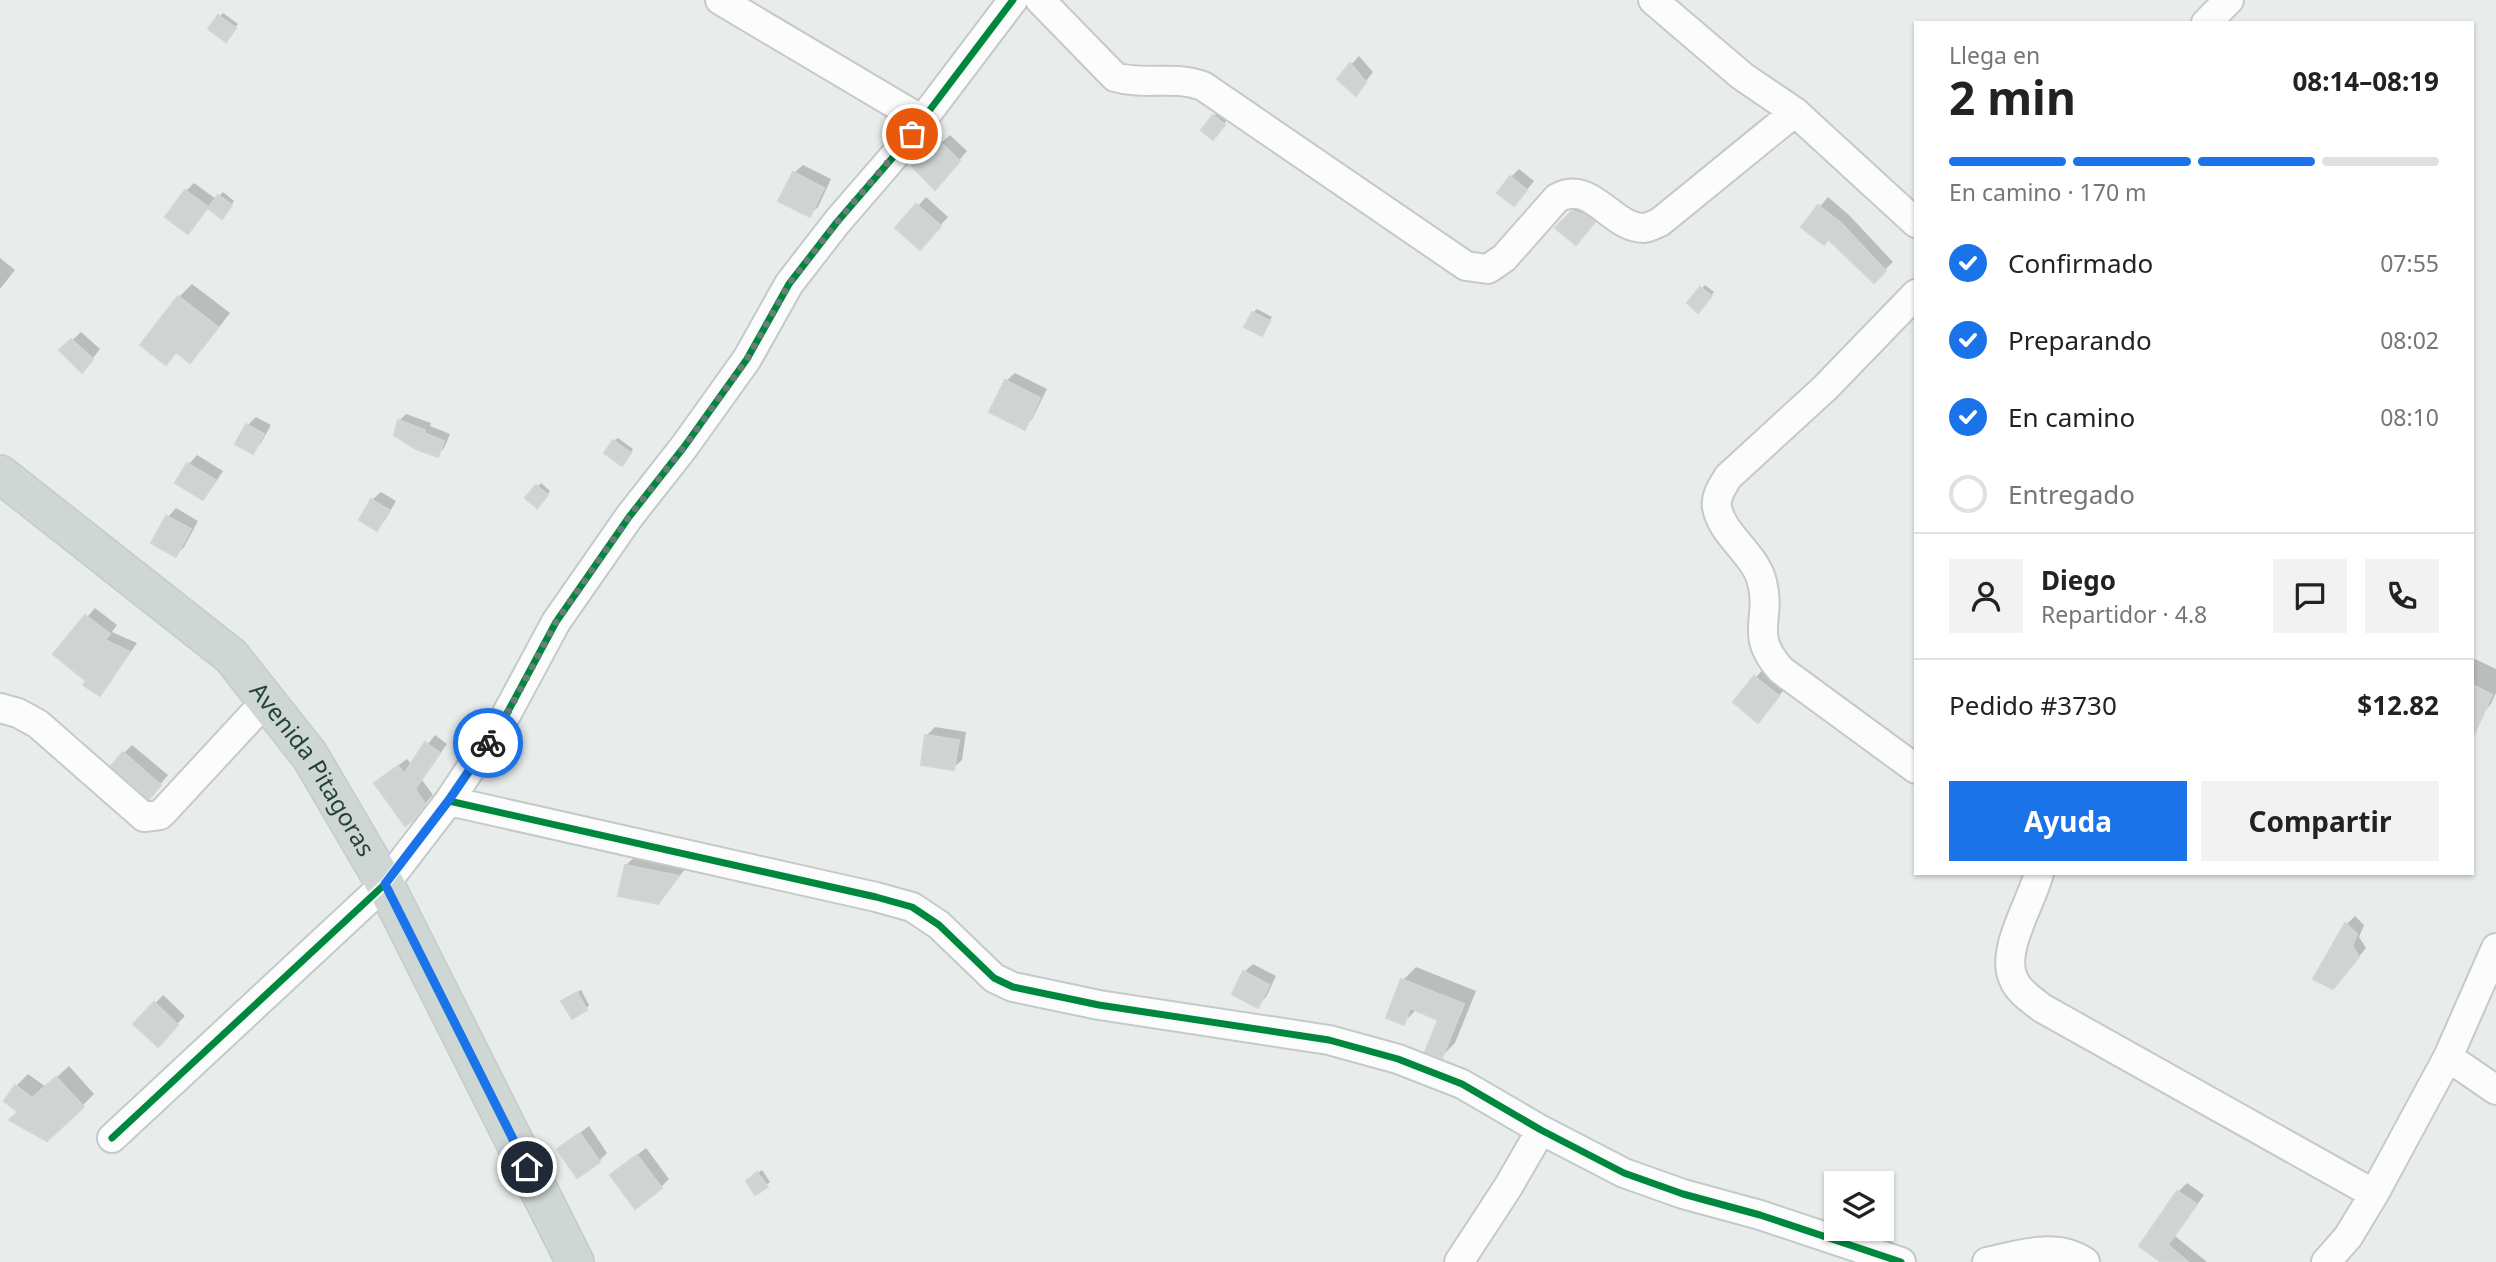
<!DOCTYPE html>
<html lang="es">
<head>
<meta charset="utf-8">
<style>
	body { margin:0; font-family:"Noto Sans",sans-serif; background:#f2f2f2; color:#222; height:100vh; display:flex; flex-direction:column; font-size:26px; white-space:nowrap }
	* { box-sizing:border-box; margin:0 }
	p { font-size:23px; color:#767676 }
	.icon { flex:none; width:38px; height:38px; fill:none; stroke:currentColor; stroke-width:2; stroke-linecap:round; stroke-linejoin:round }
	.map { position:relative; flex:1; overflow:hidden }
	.drawer { position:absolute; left:1914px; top:21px; width:560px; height:854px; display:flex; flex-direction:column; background:#fff; border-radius:0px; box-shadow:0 2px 5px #0004 }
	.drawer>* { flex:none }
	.fabs { position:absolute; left:1824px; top:1171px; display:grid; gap:14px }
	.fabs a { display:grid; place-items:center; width:70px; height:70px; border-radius:0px; background:#fff; box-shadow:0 2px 5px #0004; font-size:35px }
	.pin { position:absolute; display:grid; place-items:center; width:60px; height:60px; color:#fff; margin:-30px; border:4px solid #fff; border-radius:50%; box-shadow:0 2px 7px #0007 }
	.courier { position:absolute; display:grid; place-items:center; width:70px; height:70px; margin:-35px; border:5px solid #1a73e8; border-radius:50%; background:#fff; color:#222; box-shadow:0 2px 9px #0007 }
	.overview em { font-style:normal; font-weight:700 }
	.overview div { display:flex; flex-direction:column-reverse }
	.overview { display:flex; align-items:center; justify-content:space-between; height:119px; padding:0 35px }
	h1 { font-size:46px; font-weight:700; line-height:52px }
	.bar { display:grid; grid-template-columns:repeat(4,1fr); gap:10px 7px; align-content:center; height:84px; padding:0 35px }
	.bar i { height:9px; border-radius:5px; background:#e0e0e0 }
	.bar .active { background:#1a73e8 }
	.bar p { grid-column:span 4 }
	.line { display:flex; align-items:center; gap:18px; padding:0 35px; border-top:2px solid #e0e0e0 }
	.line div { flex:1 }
	.round { display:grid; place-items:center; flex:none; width:74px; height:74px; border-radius:0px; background:#f2f2f2 }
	ol { padding:0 35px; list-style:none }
	li { display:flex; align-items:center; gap:21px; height:77px }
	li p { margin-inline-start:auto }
	li .icon { padding:7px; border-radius:50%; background:#1a73e8; color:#fff; stroke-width:4 }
	li:last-child { color:#767676 }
	li i { width:38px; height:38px; border:4px solid #e0e0e0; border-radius:50% }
	.primary-button { display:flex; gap:14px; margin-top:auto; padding:14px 35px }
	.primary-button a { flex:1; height:80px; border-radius:0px; background:#1a73e8; color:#fff; font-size:28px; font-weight:700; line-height:80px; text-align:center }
	.primary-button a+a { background:#f2f2f2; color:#222 }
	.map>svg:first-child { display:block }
	.shadow { fill:#0003 }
	.building { fill:#cfd4d2; stroke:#d1d6d4; stroke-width:2 }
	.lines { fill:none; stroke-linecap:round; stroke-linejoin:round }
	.minor-casing { stroke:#c5cac8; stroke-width:32 }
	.major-casing { stroke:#c3ccc9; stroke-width:40 }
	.minor { stroke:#fcfcfc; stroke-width:28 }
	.major { stroke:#cfd7d5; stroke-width:37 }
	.cycleway-casing { stroke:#f7fbf9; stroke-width:11 }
	.cycleway { stroke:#00873e; stroke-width:7 }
	.done { stroke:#697e78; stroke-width:7; stroke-dasharray:0 12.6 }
	.route { stroke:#1a73e8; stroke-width:9 }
	.labels { text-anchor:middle; stroke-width:7; stroke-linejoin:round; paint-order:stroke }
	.street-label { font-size:24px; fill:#24423a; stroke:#f7fbf9 }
</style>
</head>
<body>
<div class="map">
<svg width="2496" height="1262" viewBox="0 0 2496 1262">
	<rect width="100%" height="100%" fill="#e8edeb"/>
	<path class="shadow" d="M223 13 238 24 229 36 220 16Z
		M1359 56 1373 72 1356 94 1339 78Z
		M1217 113 1227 120 1216 134 1214 116Z
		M950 135 967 151 943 179 923 158Z
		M803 165 831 179 818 207 809 215 794 173Z
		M1519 169 1534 181 1522 196 1511 177Z
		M194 183 216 199 223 192 234 201 222 216 208 206 188 231 186 191Z
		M926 197 948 217 928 239 898 228Z
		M1828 197 1849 215 1893 262 1874 280 1829 237 1803 226Z
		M1581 203 1602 213 1576 243 1558 228Z
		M0 258 15 270 0 289Z
		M192 284 230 313 203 348 190 361 178 351 166 363 179 297Z
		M1705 285 1714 292 1702 307 1689 303Z
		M1257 309 1272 317 1261 334 1253 313Z
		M81 332 100 349 90 362 62 350Z
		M1015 373 1047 389 1032 419 1024 428 1006 381Z
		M406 414 431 423 430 426 450 434 444 448 437 455 399 421Z
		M256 417 271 425 261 443 252 452 248 425Z
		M618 438 633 449 625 461 614 441Z
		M197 455 223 471 211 489 203 498 178 483 189 464Z
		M541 483 550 491 541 502 528 498Z
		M381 492 396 501 385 520 377 529 372 500Z
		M176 508 198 521 184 547 176 555 153 542 168 517Z
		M95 608 117 625 112 632 137 643 108 685 100 694 89 680 56 653Z
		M2475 659 2496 669V693L2491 704 2483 713 2473 708V662Z
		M1764 668 1786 687 1766 712 1735 702Z
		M935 727 966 732 962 760 953 768 927 735Z
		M435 735 447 744 422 780 433 795 413 817 385 775 407 759 412 765Z
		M132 745 168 775 157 788 124 753Z
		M635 857 686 868 658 902 626 865Z
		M2355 916 2364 925 2359 937 2366 948 2341 978H2315L2347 924Z
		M1253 964 1276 976 1266 997 1257 1006 1244 972Z
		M1416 967 1476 991 1455 1043 1442 1056 1440 1019 1417 1009 1403 1023V980Z
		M581 990 589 1005 586 1009 567 998Z
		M163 995 185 1016 158 1044 136 1024Z
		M69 1066 94 1094 82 1106 20 1111 16 1086 28 1074 46 1087Z
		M589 1126 607 1153 599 1161 559 1149Z
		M646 1148 669 1179 661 1187 612 1175Z
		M762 1170 770 1182 766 1185 751 1178Z
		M2187 1183 2204 1195 2175 1236 2207 1262H2164L2141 1245 2178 1192Z"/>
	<path class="building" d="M218 15 236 28 226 42 208 29Z
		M1350 63 1366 82 1356 96 1337 79Z
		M1213 115 1225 125 1213 140 1201 130Z
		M940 142 960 161 935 190 912 166Z
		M793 172 824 188 810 217 778 201Z
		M1510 176 1527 190 1514 206 1497 193Z
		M185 190 208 207 188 234 165 217Z
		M218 195 232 205 222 219 208 208Z
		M916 204 941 226 920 250 895 228Z
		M1818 205 1841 223 1886 271 1874 283 1828 239 1824 245 1801 227Z
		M1572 211 1583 214 1595 222 1576 245 1555 228Z
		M1700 287 1712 296 1698 313 1687 303Z
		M178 296 218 327 190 363 176 352 166 365 140 345Z
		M1252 312 1270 321 1262 336 1244 327Z
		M71 339 93 359 82 373 59 350Z
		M1005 380 1040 398 1025 430 989 412Z
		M398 420 425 430 424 433 444 441 438 457 416 449 394 435Z
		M246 424 264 434 253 454 235 444Z
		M613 440 631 453 622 466 604 453Z
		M187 463 216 480 203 500 175 483Z
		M536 485 548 495 537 508 525 498Z
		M371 499 389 510 377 531 359 520Z
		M166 516 191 529 176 557 151 543Z
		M85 615 110 634 105 640 130 652 100 696 83 685 86 681 53 654Z
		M1754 676 1779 696 1758 723 1733 702Z
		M2473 685 2492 695 2473 737Z
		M925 735 959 740 954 770 921 765Z
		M425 742 440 753 415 789 425 804 414 819 405 826 374 783 398 766 404 774Z
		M123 752 161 785 149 799 111 766Z
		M625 865 679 876 658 904 618 896Z
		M2345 923 2357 934 2352 946 2359 957 2333 989 2313 979Z
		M1243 971 1269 985 1258 1008 1232 994Z
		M1401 979 1464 1004 1442 1058 1425 1052 1438 1020 1410 1008 1404 1025 1386 1018Z
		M577 992 587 1010 572 1019 561 1001Z
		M154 1002 178 1025 158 1047 133 1024Z
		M56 1077 84 1107 47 1141 9 1120 18 1112 4 1101 15 1085 32 1098Z
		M580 1133 600 1162 577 1178 557 1149Z
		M637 1155 662 1188 635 1209 610 1175Z
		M757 1172 768 1187 755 1195 746 1181Z
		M2177 1191 2197 1204 2168 1245 2188 1262H2161L2139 1246Z"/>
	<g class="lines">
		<g class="minor-casing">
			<path id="minor" d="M720 0 922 120
				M1040 0 1115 77C1145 86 1174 75 1203 86L1466 266 1488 269 1504 258 1557 198C1592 179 1611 228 1644 228 1648 228 1655 224 1660 222L1795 112
				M1653 0 1742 76 1795 112 1916 223
				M2206 23 2229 0
				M1916 294 1825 388 1728 477C1723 486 1715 496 1717 507 1721 534 1756 555 1762 582 1772 621 1748 633 1781 670L1916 769
				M0 708 18 713 38 724 144 817 160 815 165 810 265 702
				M449 801 876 897 912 907 939 925 994 978 1013 987 1099 1005 1329 1040 1398 1059 1462 1084 1541 1130 1624 1173 1683 1194 1760 1215 1901 1262
				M2039 873C2032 902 1999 952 2014 980 2019 992 2032 1000 2042 1008L2374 1194
				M2448 1057 2496 1090
				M112 1138 385 884 449 801 506 715 556 622 629 517 684 447 747 359 789 284 837 222 901 148 1013 0
				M1459 1262 1508 1187 1541 1130
				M1987 1262C2018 1255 2056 1242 2085 1262
				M2326 1262 2348 1237 2374 1194 2448 1057 2496 948"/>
		</g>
		<g class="major-casing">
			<g id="major">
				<path id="s1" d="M0 474 231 656 310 756 385 884 575 1262"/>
			</g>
		</g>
		<use href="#minor" class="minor"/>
		<use href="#major" class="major"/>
		<g class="cycleway-casing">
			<path id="cycleway" d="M449 801 876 897 912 907 939 925 994 978 1013 987 1099 1005 1329 1040 1398 1059 1462 1084 1541 1130 1624 1173 1683 1194 1760 1215 1901 1262
				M112 1138 385 884 449 801 506 715 556 622 629 517 684 447 747 359 789 284 837 222 901 148 1013 0"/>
		</g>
		<use href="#cycleway" class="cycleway"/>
	</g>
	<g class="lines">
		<path class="done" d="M488 743 506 716 556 622 629 517 684 447 747 359 789 284 837 222 912 134"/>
		<path class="route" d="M488 743 449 800 385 884 527 1167"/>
	</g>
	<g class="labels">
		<g class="street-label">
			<text dy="8" stroke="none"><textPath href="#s1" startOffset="434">Avenida Pitagoras</textPath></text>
		</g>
	</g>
</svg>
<div class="fabs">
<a><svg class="icon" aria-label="layers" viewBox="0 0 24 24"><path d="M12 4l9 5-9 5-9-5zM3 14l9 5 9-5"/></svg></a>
</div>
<div class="pin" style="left:912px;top:134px;background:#ea580c"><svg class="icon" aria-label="bag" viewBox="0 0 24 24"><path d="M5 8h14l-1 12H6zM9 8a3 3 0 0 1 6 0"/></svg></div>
<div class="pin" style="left:527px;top:1167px;background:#1f2937"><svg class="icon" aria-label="home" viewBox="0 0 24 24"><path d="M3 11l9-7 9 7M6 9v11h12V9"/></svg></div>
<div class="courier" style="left:488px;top:743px"><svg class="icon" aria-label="bike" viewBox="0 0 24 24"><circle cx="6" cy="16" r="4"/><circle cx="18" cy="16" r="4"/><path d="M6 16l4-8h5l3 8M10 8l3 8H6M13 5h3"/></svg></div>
<section class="drawer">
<div class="overview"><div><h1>2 min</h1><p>Llega en</p></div><em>08:14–08:19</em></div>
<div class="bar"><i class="active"></i><i class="active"></i><i class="active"></i><i></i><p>En camino · 170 m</p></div>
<ol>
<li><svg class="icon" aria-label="check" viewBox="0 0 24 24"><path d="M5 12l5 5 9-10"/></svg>Confirmado<p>07:55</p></li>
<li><svg class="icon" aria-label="check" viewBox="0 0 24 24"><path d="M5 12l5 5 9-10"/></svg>Preparando<p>08:02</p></li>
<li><svg class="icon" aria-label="check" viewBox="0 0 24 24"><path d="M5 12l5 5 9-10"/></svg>En camino<p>08:10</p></li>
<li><i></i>Entregado</li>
</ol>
<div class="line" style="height:126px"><a class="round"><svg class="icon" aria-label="person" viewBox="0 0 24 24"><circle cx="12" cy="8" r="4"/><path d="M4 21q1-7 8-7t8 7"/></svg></a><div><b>Diego</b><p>Repartidor · 4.8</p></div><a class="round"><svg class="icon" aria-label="chat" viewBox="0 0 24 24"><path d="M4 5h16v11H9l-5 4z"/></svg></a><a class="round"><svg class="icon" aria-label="phone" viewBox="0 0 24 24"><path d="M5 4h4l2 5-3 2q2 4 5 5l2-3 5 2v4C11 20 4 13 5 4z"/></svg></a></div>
<div class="line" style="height:91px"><div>Pedido #3730</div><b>$12.82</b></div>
<div class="primary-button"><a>Ayuda</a><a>Compartir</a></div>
</section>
</div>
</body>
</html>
